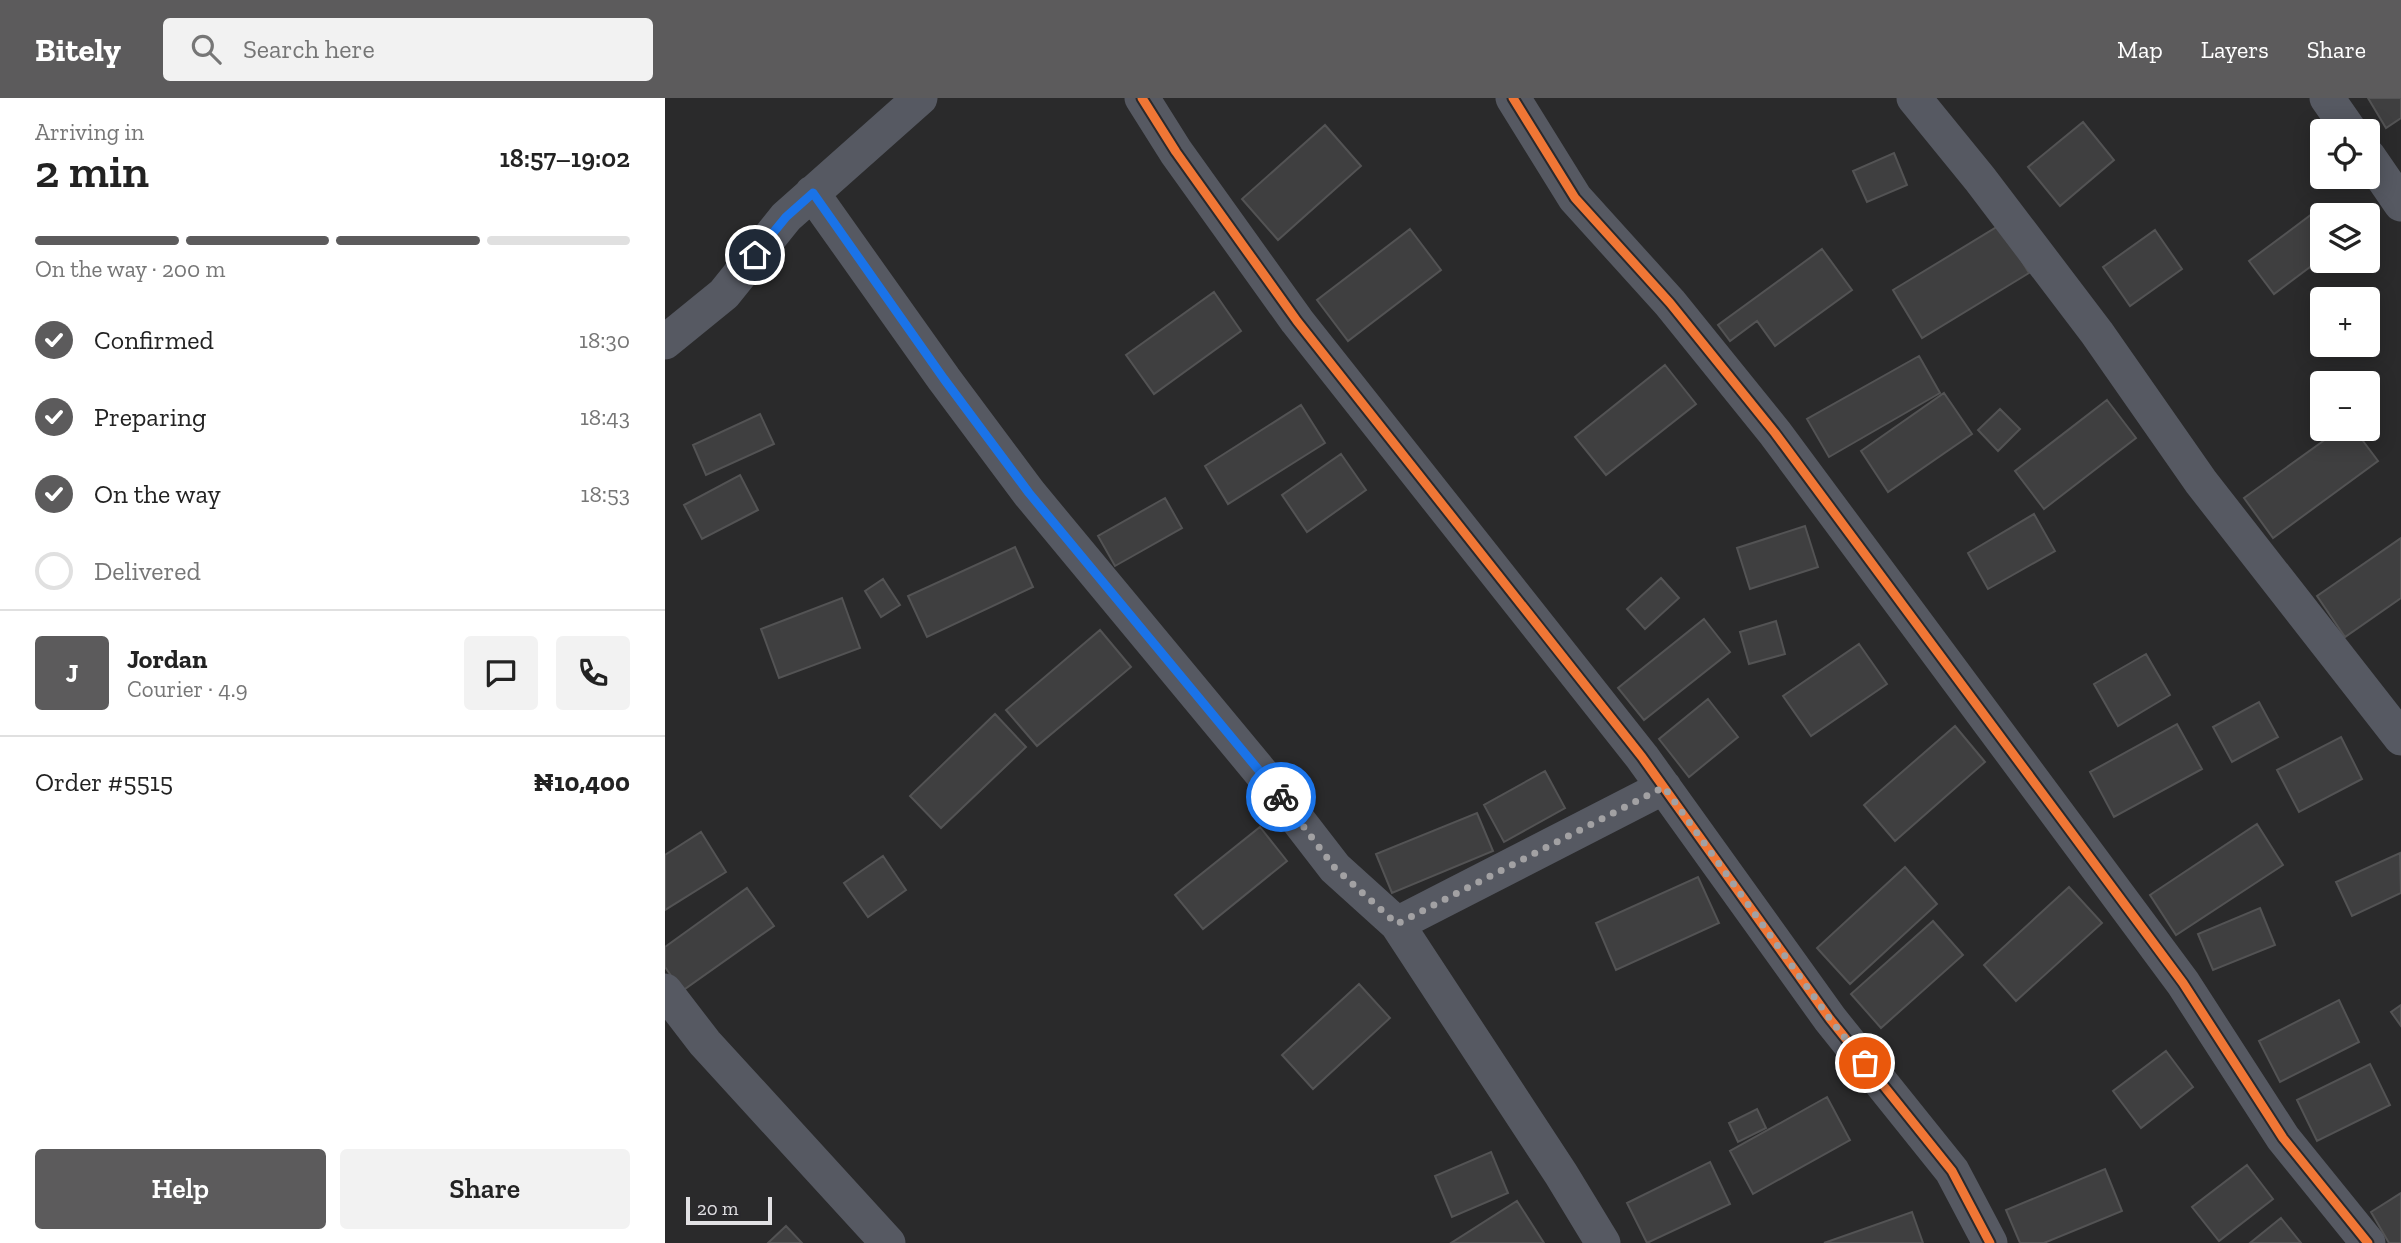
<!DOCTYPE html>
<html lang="en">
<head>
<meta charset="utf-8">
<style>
	body { margin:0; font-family:"Zilla Slab",serif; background:#f2f2f2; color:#222; height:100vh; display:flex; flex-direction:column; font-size:26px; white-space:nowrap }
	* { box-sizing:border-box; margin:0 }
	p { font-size:23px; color:#767676 }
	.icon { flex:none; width:38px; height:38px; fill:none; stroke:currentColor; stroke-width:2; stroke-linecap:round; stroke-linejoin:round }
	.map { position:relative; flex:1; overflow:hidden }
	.side { display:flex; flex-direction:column; background:#fff; width:665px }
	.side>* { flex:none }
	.buttons { position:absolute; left:1645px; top:21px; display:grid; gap:14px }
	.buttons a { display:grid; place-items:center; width:70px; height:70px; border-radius:7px; background:#fff; box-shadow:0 4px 18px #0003; font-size:35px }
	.scale { position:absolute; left:21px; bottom:18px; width:86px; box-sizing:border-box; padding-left:7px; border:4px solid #e2e1e4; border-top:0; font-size:19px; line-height:24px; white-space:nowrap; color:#e2e1e4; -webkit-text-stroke:5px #2a292c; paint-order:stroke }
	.pin { position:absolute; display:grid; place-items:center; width:60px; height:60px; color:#fff; margin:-30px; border:4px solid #fff; border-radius:50%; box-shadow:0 2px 7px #0007 }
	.courier { position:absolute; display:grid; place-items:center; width:70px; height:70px; margin:-35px; border:5px solid #1a73e8; border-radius:50%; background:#fff; color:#222; box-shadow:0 2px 9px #0007 }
	.overview em { font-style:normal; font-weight:600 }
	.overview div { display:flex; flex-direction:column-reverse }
	.overview { display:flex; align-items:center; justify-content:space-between; height:119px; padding:0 35px }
	h1 { font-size:46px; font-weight:600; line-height:52px }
	.bar { display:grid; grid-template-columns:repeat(4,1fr); gap:10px 7px; align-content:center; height:84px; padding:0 35px }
	.bar i { height:9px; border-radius:5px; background:#e0e0e0 }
	.bar .selected { background:#5c5b5c }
	.bar p { grid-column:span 4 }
	.line { display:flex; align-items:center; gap:18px; padding:0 35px; border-top:2px solid #e0e0e0 }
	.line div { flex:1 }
	.round { display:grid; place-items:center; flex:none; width:74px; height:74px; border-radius:7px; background:#f2f2f2 }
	ol { padding:0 35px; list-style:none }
	li { display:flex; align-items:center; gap:21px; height:77px }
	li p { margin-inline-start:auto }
	li .icon { padding:7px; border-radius:50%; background:#5c5b5c; color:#fff; stroke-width:4 }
	li:last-child { color:#767676 }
	li i { width:38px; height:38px; border:4px solid #e0e0e0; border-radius:50% }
	.primary-button { display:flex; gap:14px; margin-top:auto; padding:14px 35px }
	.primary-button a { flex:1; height:80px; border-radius:7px; background:#5c5b5c; color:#fff; font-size:28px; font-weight:600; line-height:80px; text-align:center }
	.primary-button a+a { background:#f2f2f2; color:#222 }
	header { display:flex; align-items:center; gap:42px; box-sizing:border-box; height:98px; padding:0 35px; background:#5c5b5c; color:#fff }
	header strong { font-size:33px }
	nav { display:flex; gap:38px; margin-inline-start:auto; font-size:24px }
	.search { width:490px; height:63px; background:#f2f2f2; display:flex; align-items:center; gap:18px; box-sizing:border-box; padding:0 24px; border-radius:7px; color:#767676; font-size:26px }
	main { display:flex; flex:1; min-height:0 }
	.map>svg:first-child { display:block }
	.building { fill:#3f3f40; stroke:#535354; stroke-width:2 }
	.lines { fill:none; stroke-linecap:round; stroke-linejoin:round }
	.minor { stroke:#565962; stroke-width:35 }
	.cycleway-casing { stroke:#2a292c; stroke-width:13 }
	.cycleway { stroke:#f07635; stroke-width:9 }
	.done { stroke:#a2a1a3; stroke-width:7; stroke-dasharray:0 12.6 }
	.route { stroke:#1a73e8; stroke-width:9 }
</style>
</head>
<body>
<header>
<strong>Bitely</strong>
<div class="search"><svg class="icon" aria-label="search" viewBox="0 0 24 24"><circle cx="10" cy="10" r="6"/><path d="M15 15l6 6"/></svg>Search here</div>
<nav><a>Map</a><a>Layers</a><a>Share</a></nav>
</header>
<main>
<section class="side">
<div class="overview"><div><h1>2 min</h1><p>Arriving in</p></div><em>18:57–19:02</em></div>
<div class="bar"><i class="selected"></i><i class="selected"></i><i class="selected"></i><i></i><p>On the way · 200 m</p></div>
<ol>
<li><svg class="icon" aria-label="check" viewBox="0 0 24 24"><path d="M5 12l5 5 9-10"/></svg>Confirmed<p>18:30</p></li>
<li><svg class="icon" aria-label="check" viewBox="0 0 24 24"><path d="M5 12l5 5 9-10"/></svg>Preparing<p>18:43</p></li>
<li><svg class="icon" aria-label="check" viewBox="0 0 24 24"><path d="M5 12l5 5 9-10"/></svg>On the way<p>18:53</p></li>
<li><i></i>Delivered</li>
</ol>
<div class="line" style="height:126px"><b class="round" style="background:#5c5b5c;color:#fff">J</b><div><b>Jordan</b><p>Courier · 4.9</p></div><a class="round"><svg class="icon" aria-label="chat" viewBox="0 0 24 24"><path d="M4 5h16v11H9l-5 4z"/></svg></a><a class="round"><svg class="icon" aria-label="phone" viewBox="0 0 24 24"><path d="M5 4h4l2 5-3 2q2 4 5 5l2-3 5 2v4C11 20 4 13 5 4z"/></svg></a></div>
<div class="line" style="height:91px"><div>Order #5515</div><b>₦10,400</b></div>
<div class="primary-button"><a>Help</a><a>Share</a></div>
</section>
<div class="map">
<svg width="1736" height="1145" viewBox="0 0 1736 1145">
	<rect width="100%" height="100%" fill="#2a2a2b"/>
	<path class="building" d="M1703 0H1736V20L1721 30Z
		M1418 24 1449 62 1395 108 1363 69Z
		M660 27 696 68 613 142 577 101Z
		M1229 55 1242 87 1202 104 1188 73Z
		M1651 113 1657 121V160L1609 196 1584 163Z
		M1335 127 1364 175 1257 240 1228 192Z
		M745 131 776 172 683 243 652 202Z
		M1490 132 1517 171 1465 208 1438 169Z
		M1157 151 1187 192 1110 248 1092 223 1065 243 1053 227Z
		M549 194 576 233 489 296 461 257Z
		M1254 258 1275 295 1164 359 1142 321Z
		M1000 267 1031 306 941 377 910 339Z
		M1279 295 1307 336 1223 394 1196 353Z
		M1442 302 1471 340 1379 411 1350 373Z
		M636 307 660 345 563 406 540 368Z
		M1335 311 1355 331 1333 353 1313 332Z
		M95 316 109 346 41 377 28 347Z
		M1675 331H1689L1713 363 1608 440 1579 400Z
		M676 356 701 392 642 434 617 397Z
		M75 377 93 412 37 441 19 407Z
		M500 400 517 430 450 468 433 438Z
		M1369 416 1390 453 1323 491 1303 455Z
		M1140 428 1153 469 1085 491 1072 450Z
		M1736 440V500L1680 539 1652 498Z
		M350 449 368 489 262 539 243 498Z
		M996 480 1014 500 980 531 962 511Z
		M218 481 235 507 216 519 200 493Z
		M177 500 195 550 114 580 96 531Z
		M1039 521 1065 554 979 622 953 590Z
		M1111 523 1120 556 1084 566 1075 534Z
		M435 532 466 569 372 648 341 612Z
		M1194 546 1222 586 1146 638 1118 598Z
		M1481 556 1505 597 1453 628 1429 586Z
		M1043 601 1073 639 1024 679 994 641Z
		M1594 604 1613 639 1567 664 1548 629Z
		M330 616 361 649 276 730 245 698Z
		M1512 626 1537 671 1449 719 1425 674Z
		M1290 628 1320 664 1230 743 1199 707Z
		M1676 639 1697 681 1634 714 1612 672Z
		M880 673 900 710 839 744 819 707Z
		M812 715 828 753 727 795 711 756Z
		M1592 726 1618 767 1511 837 1485 797Z
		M595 729 622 763 538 831 510 797Z
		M36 734 61 774 0 812V757Z
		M1735 755 1736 795 1687 818 1671 784Z
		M218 758 241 792 203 819 179 785Z
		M1240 769 1272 806 1185 886 1152 850Z
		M1033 779 1054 825 951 872 931 825Z
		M1404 789 1437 825 1351 903 1319 867Z
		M82 790 109 828 17 893 0 869V849Z
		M1595 810 1610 847 1548 872 1533 836Z
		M1268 823 1298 857 1216 930 1186 896Z
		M694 886 725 920 648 991 617 957Z
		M1674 902 1694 944 1615 984 1594 943Z
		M1736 907V928L1726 914Z
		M1501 953 1528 989 1476 1030 1448 993Z
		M1705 966 1725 1007 1652 1043 1632 1002Z
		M1162 999 1185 1042 1088 1096 1065 1053Z
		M1092 1011 1101 1030 1073 1044 1064 1025Z
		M826 1054 843 1095 787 1119 770 1078Z
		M1045 1064 1065 1106 982 1145 962 1105Z
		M1582 1067 1608 1101 1554 1143 1527 1109Z
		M1440 1071 1457 1113 1379 1145H1355L1341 1112Z
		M1736 1095V1145H1724L1706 1114Z
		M852 1103 879 1145H786Z
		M1247 1114 1258 1145H1159Z
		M1616 1120 1636 1145H1585Z
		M121 1128 137 1145H103Z"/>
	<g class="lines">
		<path class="minor" d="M477 0 511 54 632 223 977 659 1165 921 1287 1073 1325 1145
			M848 0 910 100 1005 205 1110 335 1518 885 1618 1040 1703 1145
			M1249 0 1315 81 1432 235 1536 384 1736 640
			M1662 0 1685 33
			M1703 58 1736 106
			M147 95 279 281 364 395 602 682 670 770 732 826
			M0 244 59 196 121 119 255 0
			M0 893 40 945 223 1145
			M938 1145 896 1076 732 826 999 689"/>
		<g class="cycleway-casing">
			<path id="cycleway" d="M477 0 511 54 632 223 977 659 1165 921 1287 1073 1325 1145
				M848 0 910 100 1005 205 1110 335 1518 885 1618 1040 1703 1145"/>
		</g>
		<use href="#cycleway" class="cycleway"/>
	</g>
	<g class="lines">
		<path class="done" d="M616 699 670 770 732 826 999 689 1165 921 1200 965"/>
		<path class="route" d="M90 157 121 119 148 95 279 281 364 395 616 699"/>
	</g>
</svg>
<div class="buttons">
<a><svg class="icon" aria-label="locate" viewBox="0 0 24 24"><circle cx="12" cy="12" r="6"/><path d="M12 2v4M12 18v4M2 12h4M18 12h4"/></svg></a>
<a><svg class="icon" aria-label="layers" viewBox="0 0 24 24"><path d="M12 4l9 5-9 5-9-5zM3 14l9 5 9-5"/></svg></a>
<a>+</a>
<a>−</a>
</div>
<div class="scale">20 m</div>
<div class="pin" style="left:1200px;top:965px;background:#ea580c"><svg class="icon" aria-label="bag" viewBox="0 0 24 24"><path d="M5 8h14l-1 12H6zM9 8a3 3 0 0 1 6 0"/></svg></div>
<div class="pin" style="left:90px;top:157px;background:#1f2937"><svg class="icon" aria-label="home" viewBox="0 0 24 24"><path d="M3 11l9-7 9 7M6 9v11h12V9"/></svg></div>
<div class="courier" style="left:616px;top:699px"><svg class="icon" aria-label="bike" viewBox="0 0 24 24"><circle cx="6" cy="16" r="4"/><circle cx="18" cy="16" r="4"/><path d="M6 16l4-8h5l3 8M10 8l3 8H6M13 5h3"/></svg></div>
</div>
</main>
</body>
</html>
